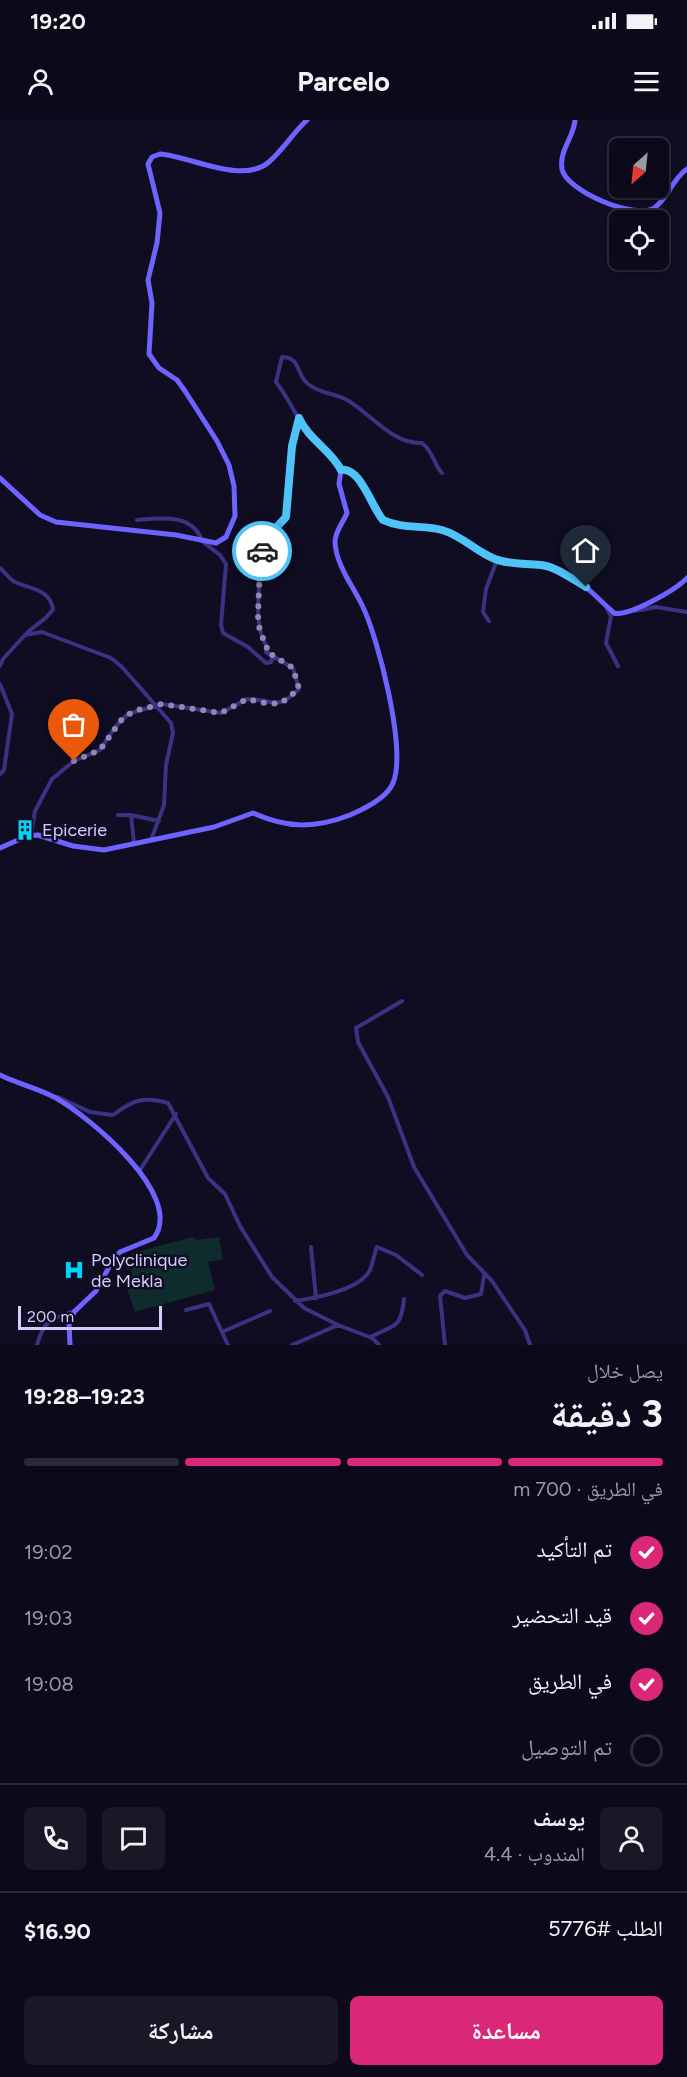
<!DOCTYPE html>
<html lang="ar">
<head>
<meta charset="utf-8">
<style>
	body { margin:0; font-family:Figtree,"Noto Naskh Arabic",sans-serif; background:#1a1727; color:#f1f3f6; direction:rtl; height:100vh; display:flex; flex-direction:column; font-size:22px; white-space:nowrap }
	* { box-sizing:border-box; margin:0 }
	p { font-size:20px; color:#9a9aa2 }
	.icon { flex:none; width:33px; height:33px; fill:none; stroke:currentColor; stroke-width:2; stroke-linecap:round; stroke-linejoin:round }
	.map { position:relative; height:1225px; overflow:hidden; direction:ltr }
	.side { display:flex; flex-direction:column; background:#0c091a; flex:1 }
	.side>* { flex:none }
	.needle { width:39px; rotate:207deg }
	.tools { position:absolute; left:609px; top:18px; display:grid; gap:12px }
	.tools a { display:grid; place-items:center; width:60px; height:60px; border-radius:9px; background:#0c091a; box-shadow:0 2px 4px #0004,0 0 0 2px #2c2a39; font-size:30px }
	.scale { position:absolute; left:18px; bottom:15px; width:144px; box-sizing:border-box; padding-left:6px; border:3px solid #d4ccff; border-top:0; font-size:16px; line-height:21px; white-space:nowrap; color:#d4ccff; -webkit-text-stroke:4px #100c22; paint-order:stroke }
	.pin { position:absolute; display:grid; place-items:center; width:51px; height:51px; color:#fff; margin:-62px -26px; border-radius:50% 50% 50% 0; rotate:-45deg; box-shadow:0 0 6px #0007 }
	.pin .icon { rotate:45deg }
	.courier { position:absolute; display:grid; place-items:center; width:60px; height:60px; margin:-30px; border:4px solid #4fc3f7; border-radius:50%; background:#fff; color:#222; box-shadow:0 2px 8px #0007 }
	.summary em { font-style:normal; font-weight:700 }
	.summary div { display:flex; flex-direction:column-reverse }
	.summary { display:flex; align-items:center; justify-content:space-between; height:102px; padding:0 24px }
	h1 { font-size:39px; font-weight:700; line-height:45px }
	.bar { display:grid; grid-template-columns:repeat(4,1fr); gap:9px 6px; align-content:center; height:72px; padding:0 24px }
	.bar i { height:8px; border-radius:4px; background:#2c2a39 }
	.bar .selected { background:#db2777 }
	.bar p { grid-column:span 4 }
	.line { display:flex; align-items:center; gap:15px; padding:0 24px; border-top:2px solid #2c2a39 }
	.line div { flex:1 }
	.round { display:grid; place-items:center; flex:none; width:63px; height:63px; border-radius:9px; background:#1a1727 }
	ol { padding:0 24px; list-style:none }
	li { display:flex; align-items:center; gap:18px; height:66px }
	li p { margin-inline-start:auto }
	li .icon { padding:6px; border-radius:50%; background:#db2777; color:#fff; stroke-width:4 }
	li:last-child { color:#9a9aa2 }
	li i { width:33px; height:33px; border:3px solid #2c2a39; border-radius:50% }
	.action { display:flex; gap:12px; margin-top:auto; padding:12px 24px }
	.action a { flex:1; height:69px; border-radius:9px; background:#db2777; color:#fff; font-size:24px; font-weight:700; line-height:69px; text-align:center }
	.action a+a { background:#1a1727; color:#f1f3f6 }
	.status { display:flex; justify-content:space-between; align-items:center; height:42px; padding:0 30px; background:#0c091a; direction:ltr }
	.status svg { height:16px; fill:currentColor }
	header { display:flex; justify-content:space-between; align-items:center; height:78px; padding:0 24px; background:#0c091a; font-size:27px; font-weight:700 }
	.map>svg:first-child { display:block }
	.pitch { fill:#0e2c2c }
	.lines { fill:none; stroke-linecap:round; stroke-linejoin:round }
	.street { stroke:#3a3384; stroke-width:4 }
	.secondary { stroke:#6e63ff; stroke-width:5 }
	.done { stroke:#8f89b2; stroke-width:6; stroke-dasharray:0 10.8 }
	.route { stroke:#4fc3f7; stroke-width:8 }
	.labels { text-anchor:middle; stroke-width:5; stroke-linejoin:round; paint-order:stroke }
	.poi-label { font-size:18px; fill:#d4ccff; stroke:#100c22; text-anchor:start }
</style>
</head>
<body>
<div class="status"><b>19:20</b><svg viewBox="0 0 49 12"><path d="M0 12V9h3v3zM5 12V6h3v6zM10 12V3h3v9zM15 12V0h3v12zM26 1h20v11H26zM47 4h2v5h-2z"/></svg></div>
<header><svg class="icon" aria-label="menu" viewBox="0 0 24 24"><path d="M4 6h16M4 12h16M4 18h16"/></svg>Parcelo<svg class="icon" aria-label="person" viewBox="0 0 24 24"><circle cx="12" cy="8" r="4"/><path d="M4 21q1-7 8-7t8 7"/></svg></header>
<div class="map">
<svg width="687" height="1225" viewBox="0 0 687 1225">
	<rect width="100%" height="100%" fill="#100c22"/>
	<path class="pitch" d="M192 1117 197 1120 219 1117 223 1139 208 1142 215 1170 135 1192 124 1159 132 1154 130 1134Z"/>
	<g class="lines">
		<path class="street" d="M341 350C334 334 311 319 301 303 293 289 286 275 276 262L282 237C301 237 296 255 308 264 320 274 335 273 347 280 371 294 392 324 422 323 433 331 433 343 442 353
			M137 400C160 398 191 393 202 420
			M202 421 220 435 226 444 221 505 223 513 248 527 266 543 271 542 273 536
			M0 448C5 452 9 459 15 462 30 469 50 469 53 489 46 501 35 504 26 514
			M607 489 611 496 606 523 618 546
			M635 491 656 487 687 492
			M489 501 483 492 486 469 497 440
			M0 546 3 539 25 515 42 512 111 538 122 547 171 603 173 613 166 645 164 685 151 720
			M0 564 12 594 4 650 0 654
			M118 695H131L134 723
			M131 695 159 701
			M31 716 35 691 52 659 74 641 100 630 115 607 128 594 162 584 221 593 247 579C273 579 276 592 299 569L293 548 266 532 267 527C251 501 262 466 259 438L269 424 274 410 286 397 293 326 299 298
			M402 881 356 908 358 922 388 977 414 1047 467 1135 492 1161 525 1210 530 1225
			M58 977 90 992 113 995C133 980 143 976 168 983L208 1058 225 1074 240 1106 272 1157 304 1188 338 1205 372 1218 379 1225
			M140 1050 176 994
			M311 1127 316 1178
			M295 1181C315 1178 360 1170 370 1150 373 1143 374 1134 377 1127L396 1135 422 1155
			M186 1190 209 1184 228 1225
			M222 1212 270 1191
			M371 1217C394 1204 401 1210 404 1179
			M37 1225C44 1200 51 1199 74 1191
			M292 1225 338 1205
			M445 1225 440 1176 445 1171 465 1178 481 1174 484 1155"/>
		<path class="secondary" d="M575 0C574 17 559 30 562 49 566 71 635 100 654 88 668 79 672 59 687 49
			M0 358 40 395 56 402 176 415 216 423 226 417 235 396 234 366 229 345 217 321 185 271 177 260 159 248 149 234 152 183 148 160 157 123 160 93 148 44 152 37 160 34C190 36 242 65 269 42 283 30 293 13 307 0
			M0 728 27 716 38 715 73 726 104 730 214 707 253 693C287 708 314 709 350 695 364 689 387 678 393 663 407 630 378 517 362 485 353 466 336 445 335 422 335 411 343 403 347 393L339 364 341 350C362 346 372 388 383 400L400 405 444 410 504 443 543 445 557 450 586 467 614 493C628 497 676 470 687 458
			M0 955C18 964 38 968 56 978 89 997 185 1075 154 1118L120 1132 114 1138 96 1171 75 1191 69 1201 70 1225"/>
	</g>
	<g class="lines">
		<path class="done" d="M74 641 100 630 122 599 134 591 162 584 221 593 247 579 269 584 281 583 299 569 293 548 266 531 267 527C263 519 259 510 258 500 258 492 260 434 262 431"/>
		<path class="route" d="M262 431 269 424 274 410 286 397 292 326 299 298C308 319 332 331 341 350 360 346 372 388 383 400 402 409 423 405 442 410 463 416 476 432 495 439 510 445 525 443 541 445 557 447 572 459 586 467"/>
	</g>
	<defs>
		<g id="building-bare" transform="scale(1.62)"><path d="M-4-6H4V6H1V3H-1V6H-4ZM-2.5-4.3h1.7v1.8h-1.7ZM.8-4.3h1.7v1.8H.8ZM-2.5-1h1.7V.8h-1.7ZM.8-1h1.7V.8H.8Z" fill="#00d3f7" stroke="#100c22" stroke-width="2.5" paint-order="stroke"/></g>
		<g id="hospital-bare" transform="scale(1.62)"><path d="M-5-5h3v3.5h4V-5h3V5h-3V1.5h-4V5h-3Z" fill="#00d3f7" stroke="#100c22" stroke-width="2.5" paint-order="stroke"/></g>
	</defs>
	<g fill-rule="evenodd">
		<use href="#building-bare" x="25" y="710"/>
		<use href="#hospital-bare" x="74" y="1150"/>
	</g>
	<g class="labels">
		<g class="poi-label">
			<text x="42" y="716">Epicerie</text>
			<text x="91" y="1146">Polyclinique<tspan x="91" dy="21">de Mekla</tspan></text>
		</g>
	</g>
</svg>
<div class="tools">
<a><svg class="needle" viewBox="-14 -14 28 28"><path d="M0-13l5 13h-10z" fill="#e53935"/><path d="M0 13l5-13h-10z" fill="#9a9aa2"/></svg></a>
<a><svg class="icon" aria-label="locate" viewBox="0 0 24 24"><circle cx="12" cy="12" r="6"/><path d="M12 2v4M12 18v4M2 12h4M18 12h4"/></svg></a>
</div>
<div class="scale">200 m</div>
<div class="pin" style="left:74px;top:641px;background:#ea580c"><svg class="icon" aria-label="bag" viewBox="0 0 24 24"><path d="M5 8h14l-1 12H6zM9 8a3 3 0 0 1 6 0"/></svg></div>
<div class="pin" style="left:586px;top:467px;background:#1f2937"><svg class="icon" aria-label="home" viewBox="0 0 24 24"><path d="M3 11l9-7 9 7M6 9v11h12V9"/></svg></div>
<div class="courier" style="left:262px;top:431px"><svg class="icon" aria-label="car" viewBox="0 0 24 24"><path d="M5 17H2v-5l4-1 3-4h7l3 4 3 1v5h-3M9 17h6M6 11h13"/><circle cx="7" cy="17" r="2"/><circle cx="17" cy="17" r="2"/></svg></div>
</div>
<section class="side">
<div class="summary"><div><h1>3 دقيقة</h1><p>يصل خلال</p></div><em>19:23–19:28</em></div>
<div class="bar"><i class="selected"></i><i class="selected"></i><i class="selected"></i><i></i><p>في الطريق · 700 m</p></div>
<ol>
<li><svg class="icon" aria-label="check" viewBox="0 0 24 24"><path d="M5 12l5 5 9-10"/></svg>تم التأكيد<p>19:02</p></li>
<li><svg class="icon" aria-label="check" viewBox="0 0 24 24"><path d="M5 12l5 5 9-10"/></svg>قيد التحضير<p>19:03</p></li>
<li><svg class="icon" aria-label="check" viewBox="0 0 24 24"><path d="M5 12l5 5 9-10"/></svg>في الطريق<p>19:08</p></li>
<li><i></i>تم التوصيل</li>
</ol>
<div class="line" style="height:108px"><a class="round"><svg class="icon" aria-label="person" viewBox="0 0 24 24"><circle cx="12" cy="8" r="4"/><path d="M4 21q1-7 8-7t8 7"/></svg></a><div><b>يوسف</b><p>المندوب · 4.4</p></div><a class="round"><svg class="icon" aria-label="chat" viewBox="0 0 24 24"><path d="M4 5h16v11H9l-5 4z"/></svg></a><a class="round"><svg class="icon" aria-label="phone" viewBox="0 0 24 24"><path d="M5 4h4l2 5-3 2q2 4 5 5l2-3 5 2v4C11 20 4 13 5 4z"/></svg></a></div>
<div class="line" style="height:78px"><div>الطلب #5776</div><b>$16.90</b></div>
<div class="action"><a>مساعدة</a><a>مشاركة</a></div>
</section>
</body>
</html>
